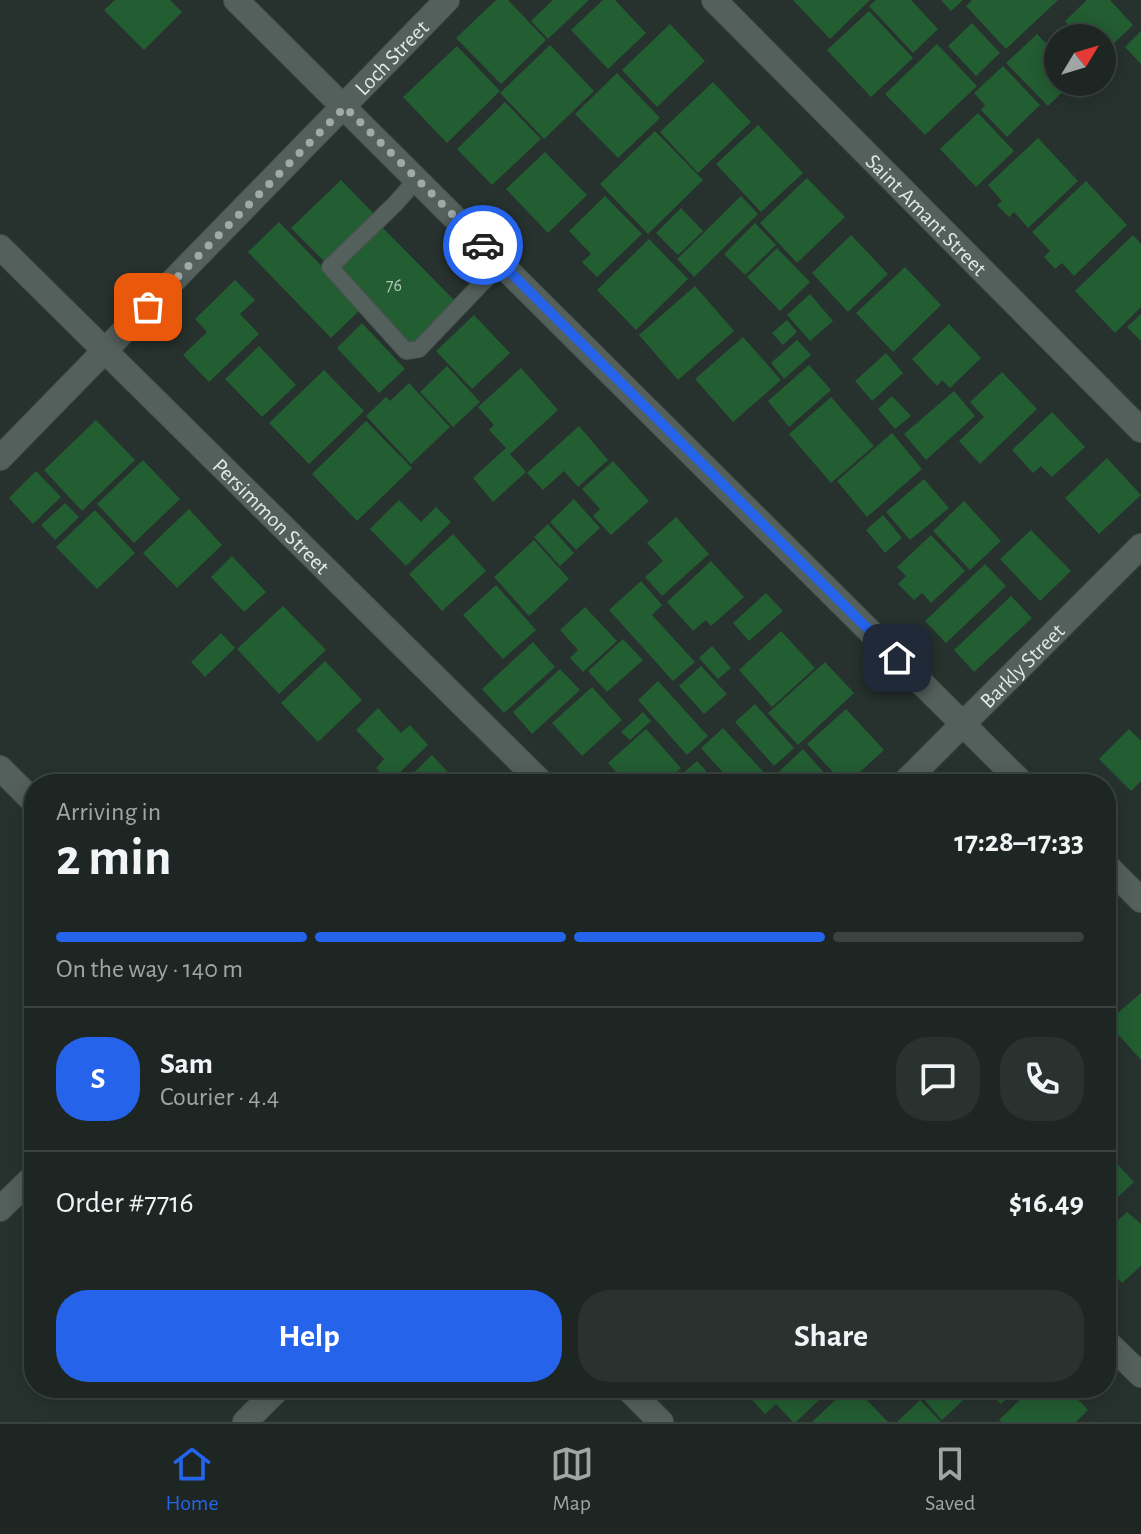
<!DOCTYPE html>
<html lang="en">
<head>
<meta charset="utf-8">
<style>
	body { margin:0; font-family:"Alegreya Sans",sans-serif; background:#2a322f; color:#f1f3f6; height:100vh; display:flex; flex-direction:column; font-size:30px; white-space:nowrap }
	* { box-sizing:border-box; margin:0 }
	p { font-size:26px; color:#a0a5a5 }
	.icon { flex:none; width:44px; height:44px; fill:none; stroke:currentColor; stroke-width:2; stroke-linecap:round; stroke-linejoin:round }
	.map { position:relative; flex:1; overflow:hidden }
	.panel { position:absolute; left:24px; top:774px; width:1092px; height:624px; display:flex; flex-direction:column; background:#1d2622; border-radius:32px; box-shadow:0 4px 20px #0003,0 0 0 2px #3b4340 }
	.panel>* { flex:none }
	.needle { width:52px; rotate:52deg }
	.tools { position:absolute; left:1044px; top:24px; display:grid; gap:16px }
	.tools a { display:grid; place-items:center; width:72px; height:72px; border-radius:50%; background:#1d2622; box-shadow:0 4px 20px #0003,0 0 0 2px #3b4340; font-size:40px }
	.pin { position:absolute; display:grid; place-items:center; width:68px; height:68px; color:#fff; margin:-34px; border-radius:16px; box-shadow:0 4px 12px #0006 }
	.courier { position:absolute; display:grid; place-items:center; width:80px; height:80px; margin:-40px; border:6px solid #2563eb; border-radius:50%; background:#fff; color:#222; box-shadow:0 2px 10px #0007 }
	.summary em { font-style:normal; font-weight:600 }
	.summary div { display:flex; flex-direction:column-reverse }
	.summary { display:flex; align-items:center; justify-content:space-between; height:136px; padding:0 32px }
	h1 { font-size:52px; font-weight:600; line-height:60px }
	.bar { display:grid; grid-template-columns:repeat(4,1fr); gap:12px 8px; align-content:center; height:96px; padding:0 32px }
	.bar i { height:10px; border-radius:6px; background:#3b4340 }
	.bar .on { background:#2563eb }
	.bar p { grid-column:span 4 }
	.line { display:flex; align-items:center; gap:20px; padding:0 32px; border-top:2px solid #3b4340 }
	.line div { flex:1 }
	.round { display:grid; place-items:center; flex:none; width:84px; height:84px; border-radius:32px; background:#2a322f }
	.primary-button { display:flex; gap:16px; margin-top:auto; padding:16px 32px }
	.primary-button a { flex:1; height:92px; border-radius:32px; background:#2563eb; color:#fff; font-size:32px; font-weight:600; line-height:92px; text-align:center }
	.primary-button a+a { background:#2a322f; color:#f1f3f6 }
	.menu { display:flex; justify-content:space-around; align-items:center; height:112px; border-top:2px solid #3b4340; background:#1d2622; font-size:22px; color:#a0a5a5 }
	.menu a { display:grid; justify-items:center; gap:4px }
	.menu .on { color:#2563eb }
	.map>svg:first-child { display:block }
	.building { fill:#235d32 }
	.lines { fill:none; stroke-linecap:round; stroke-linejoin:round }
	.lane-casing { stroke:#47504c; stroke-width:18 }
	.street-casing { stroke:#47504c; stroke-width:26 }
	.secondary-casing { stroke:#47504c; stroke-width:26 }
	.lane { stroke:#54605c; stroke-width:16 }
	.street { stroke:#54605c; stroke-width:24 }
	.secondary { stroke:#54605c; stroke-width:24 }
	.done { stroke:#a1a9a6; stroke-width:8; stroke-dasharray:0 14.4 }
	.route { stroke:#2563eb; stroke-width:10 }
	.labels { text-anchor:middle; stroke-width:6; stroke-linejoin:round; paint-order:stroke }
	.number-label { font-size:18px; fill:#b2c6b9 }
	.street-label { font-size:22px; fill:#e2e9e6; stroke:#141817 }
</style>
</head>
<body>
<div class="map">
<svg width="1141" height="1422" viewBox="0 0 1141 1422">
	<rect width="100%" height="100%" fill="#27322e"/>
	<path class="building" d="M115 0H170L182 12 144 50 104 10Z
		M496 0H508L546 40 501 84 456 38Z
		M553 0H589L548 39 531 21Z
		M603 0H615L646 33 608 69 571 30Z
		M793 0H870L830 39Z
		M876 0H911L938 29 913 53 869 6Z
		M941 0H963L951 11Z
		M972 0H1058L1006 49 966 6Z
		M1087 0H1110L1133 25 1102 55V38H1072L1077 33 1065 21Z
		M869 11 913 58 871 97 827 50Z
		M972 23 1000 53 976 76 948 46Z
		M670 24 705 61 657 107 622 70Z
		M1141 31V64L1125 47Z
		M1037 34 1058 56V82H1073L1048 106 1006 63Z
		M937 44 977 86 925 135 885 94Z
		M550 45 594 91 544 139 500 93Z
		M457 46 500 91 447 143 403 97Z
		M1003 66 1040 105 1007 137 981 110 985 105 974 93Z
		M617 73 660 118 618 158 575 114Z
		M713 82 751 122 698 173 660 132Z
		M505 102 541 139 492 185 457 149Z
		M978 113 1014 151 976 187 940 149Z
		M758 125 803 173 761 212 716 164Z
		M655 131 703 180 648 234 600 184Z
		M1038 138 1078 181 1028 228 1014 212 1009 217 997 205 1002 201 988 185Z
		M545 152 587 195 548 233 506 189Z
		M807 178 845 217 797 263 760 223Z
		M341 180 377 217 328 265 291 228Z
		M1086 181 1127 225 1074 276 1062 263 1055 269 1044 257 1050 251 1032 232Z
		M605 196 642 234 597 277 582 262 591 254 569 231Z
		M741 196 758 214 694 277 677 259Z
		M681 208 703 231 678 255 656 233Z
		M279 222 362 308 331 338 248 252Z
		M378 223 457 303 410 348 332 268Z
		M755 223 776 245 745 275 724 254Z
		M851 235 888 274 848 312 812 273Z
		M1133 235 1141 244V307L1115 333 1075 291Z
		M649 239 688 279 636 330 597 290Z
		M777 248 810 282 780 311 747 277Z
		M905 267 941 305 893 352 856 313Z
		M235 280 255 300 240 314 259 334 209 382 183 355 207 332 195 319Z
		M695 286 734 331 678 380 639 335Z
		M810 294 833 321 810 341 787 315Z
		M1141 314V341L1127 327Z
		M474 315 510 353 472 389 436 351Z
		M787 320 797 332 783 345 772 333Z
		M362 323 405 369 379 393 337 348Z
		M949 324 981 358 950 388 942 380 937 386 912 359Z
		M743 337 781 380 733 422 695 379Z
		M797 340 811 355 784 379 771 363Z
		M259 346 296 385 262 417 225 379Z
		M886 353 903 373 872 401 855 381Z
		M809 365 831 390 789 427 768 401Z
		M447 366 480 402 453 427 420 392Z
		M521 368 558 410 510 454 526 472 493 502 473 478 506 448 489 430 494 425 478 407Z
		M324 370 364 411 309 464 269 423Z
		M1002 372 1037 409 980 464 959 441 984 417 970 402Z
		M409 383 450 427 411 464 366 416 386 397 390 401Z
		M954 391 975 416 926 460 904 434Z
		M892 396 911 416 895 429 878 409Z
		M831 397 874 446 831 483 789 434Z
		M1052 412 1085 447 1052 477 1041 466 1033 473 1012 450Z
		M96 420 135 460 82 511 44 470Z
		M366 421 412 468 357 521 312 474Z
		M579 426 608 460 578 487 564 471 543 490 527 473Z
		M892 433 922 469 867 517 837 481Z
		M1107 458 1141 495 1099 534 1065 498Z
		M143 460 180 499 134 543 97 504Z
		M613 461 649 501 611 535 593 516 600 509 582 489Z
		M36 471 61 497 33 524 9 498Z
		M924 479 949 508 910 540 886 512Z
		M574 499 600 528 576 550 550 522Z
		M399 500 421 522 436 507 451 522 406 566 370 529Z
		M964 501 1001 541 970 570 933 531Z
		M65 503 79 517 55 540 41 525Z
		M189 509 222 545 177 588 143 553Z
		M95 510 135 553 97 589 56 547Z
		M883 515 902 538 885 553 866 530Z
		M676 517 709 554 662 596 645 577 663 561 647 543Z
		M548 524 574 553 560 566 534 537Z
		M1031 530 1071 571 1040 601 1000 559Z
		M453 534 486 571 442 611 409 574Z
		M931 535 965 571 931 603 922 593 914 600 898 584 906 576 897 567Z
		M534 540 569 579 529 616 494 577Z
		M232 556 266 592 244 612 211 577Z
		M711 561 744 597 711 626 706 620 693 631 667 602Z
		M985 564 1006 586 946 643 925 621Z
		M641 581 662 605 652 615 695 662 673 681 609 610Z
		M496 585 536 630 503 659 463 615Z
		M766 593 783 611 749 641 733 623Z
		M1011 596 1032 618 974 672 954 650Z
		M283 606 326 650 279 694 237 649Z
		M585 607 617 641 583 672 570 658 578 650 560 630Z
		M781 631 815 668 772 707 739 670Z
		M221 633 235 648 205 677 191 662Z
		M623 639 643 660 607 692 588 671Z
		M533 642 555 667 504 713 482 689Z
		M712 646 731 668 718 679 699 658Z
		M325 661 362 700 318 742 281 703Z
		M825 662 854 693 798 745 768 713Z
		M701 666 727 694 704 714 679 686Z
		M560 669 580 690 532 734 513 712Z
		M658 681 708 736 687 755 638 700Z
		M592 687 622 720 582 756 552 723Z
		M755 704 794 748 774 766 735 722Z
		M378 708 401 733 410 725 428 745 390 782 376 768 384 759 356 730Z
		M846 709 884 750 847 784H844L807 744Z
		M643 712 651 721 630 740 621 732Z
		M723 728 769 778 763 784H733L701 748Z
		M646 729 681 768 663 784H627L608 763Z
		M1129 729 1141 741V781L1131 791 1099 759Z
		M803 749 834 784H776L771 779Z
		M432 755 459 784H402Z
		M697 761 718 784H671Z
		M1141 993V1060L1107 1022Z
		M1106 1152 1134 1182 1106 1208Z
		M1127 1212 1141 1224V1266L1122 1283 1106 1265V1231Z
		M741 1388H821L826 1393 796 1422H793L776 1404 765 1414Z
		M848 1388H855L888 1422H812Z
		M883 1388H906L894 1399Z
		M939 1388H971L973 1391 942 1420 925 1401Z
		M986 1388H1017L1001 1404Z
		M1032 1388H1067L1088 1410 1076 1422H1001L999 1420Z
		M920 1400 941 1422H897Z"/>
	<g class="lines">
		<g class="lane-casing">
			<path id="lane" d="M417 179 395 204 330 267 406 351 419 349 501 263"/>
		</g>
		<g class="street-casing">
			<g id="street">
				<path d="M236 0 1023 784"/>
				<path id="s1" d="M714 0 1141 430"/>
				<path id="s2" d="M0 247 543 784"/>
				<path id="s3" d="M0 458 447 0"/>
				<path id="s4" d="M903 784 1141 546"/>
				<path d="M1106 865 1141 900"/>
				<path d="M0 1209 34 1176"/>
				<path d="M1106 1341 1141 1375"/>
				<path d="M245 1422 279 1388"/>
			</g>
		</g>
		<g class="secondary-casing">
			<path id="secondary" d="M0 768 34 802
				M627 1388 661 1422"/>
		</g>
		<use href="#lane" class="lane"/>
		<use href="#street" class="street"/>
		<use href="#secondary" class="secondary"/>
	</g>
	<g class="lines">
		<path class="done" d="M148 307 345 107 483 245"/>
		<path class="route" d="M483 245 897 658"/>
	</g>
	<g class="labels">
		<g class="number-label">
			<text x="394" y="291">76</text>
		</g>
		<g class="street-label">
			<text dy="8" stroke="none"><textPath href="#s3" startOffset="560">Loch Street</textPath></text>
			<text dy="8" stroke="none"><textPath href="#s1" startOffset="302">Saint Amant Street</textPath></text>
			<text dy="8" stroke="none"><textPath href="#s2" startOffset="382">Persimmon Street</textPath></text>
			<text dy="8" stroke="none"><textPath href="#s4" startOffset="168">Barkly Street</textPath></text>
		</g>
	</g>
</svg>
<div class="tools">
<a><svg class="needle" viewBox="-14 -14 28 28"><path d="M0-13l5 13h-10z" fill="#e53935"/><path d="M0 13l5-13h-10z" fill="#a0a5a5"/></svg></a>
</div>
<div class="pin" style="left:148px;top:307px;background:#ea580c"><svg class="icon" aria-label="bag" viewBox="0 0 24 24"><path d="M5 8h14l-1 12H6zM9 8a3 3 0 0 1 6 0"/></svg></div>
<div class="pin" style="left:897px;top:658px;background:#1f2937"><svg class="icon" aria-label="home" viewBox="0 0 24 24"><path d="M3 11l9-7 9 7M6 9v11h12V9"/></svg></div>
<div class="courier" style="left:483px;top:245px"><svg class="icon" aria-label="car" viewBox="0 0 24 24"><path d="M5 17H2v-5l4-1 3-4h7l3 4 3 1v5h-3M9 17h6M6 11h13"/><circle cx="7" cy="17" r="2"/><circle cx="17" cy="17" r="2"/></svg></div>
<section class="panel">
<div class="summary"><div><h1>2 min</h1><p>Arriving in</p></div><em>17:28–17:33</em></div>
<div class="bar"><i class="on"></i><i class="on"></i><i class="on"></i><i></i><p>On the way · 140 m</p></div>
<div class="line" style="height:144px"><b class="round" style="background:#2563eb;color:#fff">S</b><div><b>Sam</b><p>Courier · 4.4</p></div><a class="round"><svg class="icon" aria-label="chat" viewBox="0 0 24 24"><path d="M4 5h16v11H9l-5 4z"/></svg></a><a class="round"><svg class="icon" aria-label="phone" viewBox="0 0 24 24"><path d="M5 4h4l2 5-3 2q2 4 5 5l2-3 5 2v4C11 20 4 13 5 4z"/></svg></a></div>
<div class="line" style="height:104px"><div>Order #7716</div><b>$16.49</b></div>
<div class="primary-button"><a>Help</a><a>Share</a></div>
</section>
</div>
<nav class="menu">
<a class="on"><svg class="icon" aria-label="home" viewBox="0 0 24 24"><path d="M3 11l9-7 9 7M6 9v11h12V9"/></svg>Home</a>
<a><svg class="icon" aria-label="map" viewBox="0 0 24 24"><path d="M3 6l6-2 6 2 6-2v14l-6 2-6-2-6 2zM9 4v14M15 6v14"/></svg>Map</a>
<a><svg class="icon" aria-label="saved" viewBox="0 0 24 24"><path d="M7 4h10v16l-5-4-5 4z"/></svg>Saved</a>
</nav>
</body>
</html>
